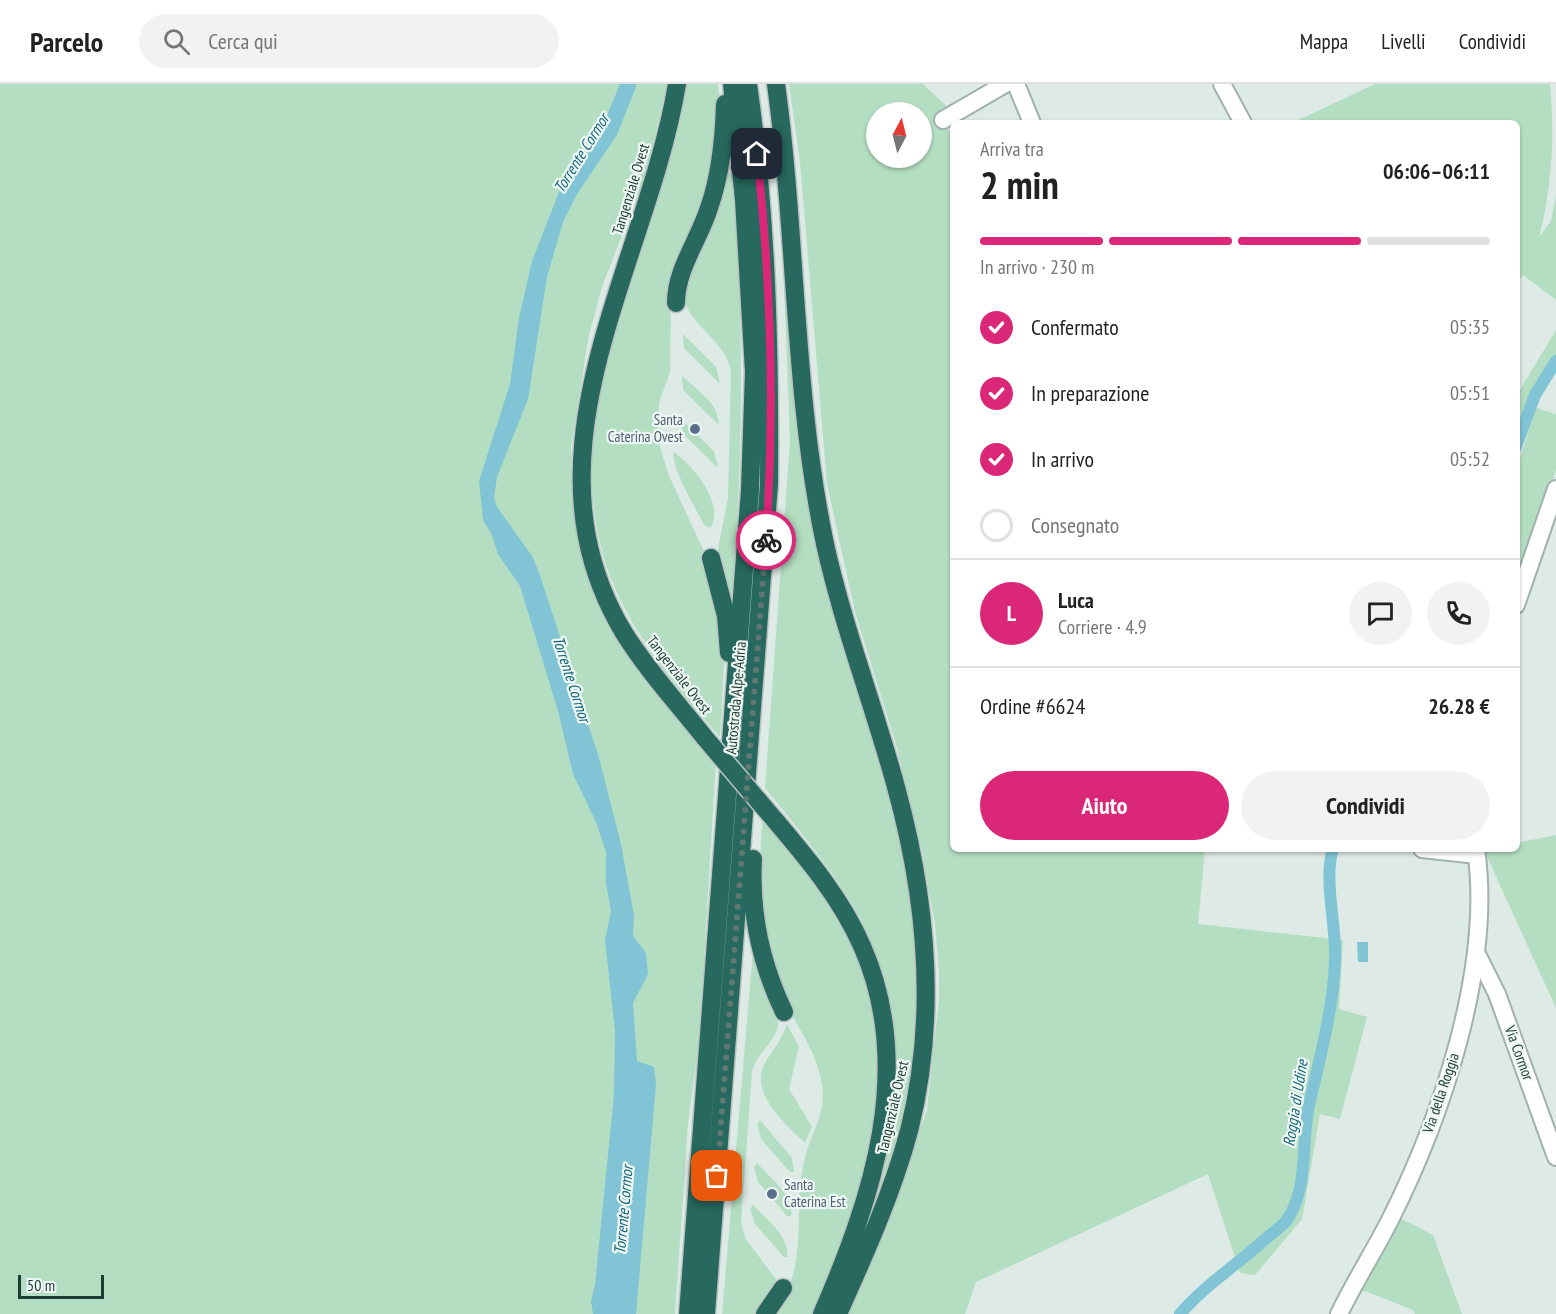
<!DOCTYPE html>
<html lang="it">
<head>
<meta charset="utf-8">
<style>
	body { margin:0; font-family:"PT Sans Narrow",sans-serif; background:#f2f2f2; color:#222; height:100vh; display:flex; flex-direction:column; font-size:22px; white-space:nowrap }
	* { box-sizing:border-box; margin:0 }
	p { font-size:20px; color:#767676 }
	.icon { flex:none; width:33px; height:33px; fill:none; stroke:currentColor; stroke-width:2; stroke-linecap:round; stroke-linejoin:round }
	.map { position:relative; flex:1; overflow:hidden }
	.details { position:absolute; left:950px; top:36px; width:570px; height:732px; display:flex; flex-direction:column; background:#fff; border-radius:9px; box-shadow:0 2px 4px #0004 }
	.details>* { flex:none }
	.needle { width:39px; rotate:7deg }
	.fabs { position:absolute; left:866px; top:18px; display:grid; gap:12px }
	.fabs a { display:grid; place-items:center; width:66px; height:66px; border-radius:50%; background:#fff; box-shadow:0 2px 4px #0004; font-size:30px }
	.scale { position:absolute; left:18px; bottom:15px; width:86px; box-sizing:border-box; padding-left:6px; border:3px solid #1e3b34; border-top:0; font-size:16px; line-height:21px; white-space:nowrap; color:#1e3b34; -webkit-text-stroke:4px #eef7f3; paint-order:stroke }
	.pin { position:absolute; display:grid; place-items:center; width:51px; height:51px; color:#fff; margin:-26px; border-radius:12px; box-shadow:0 3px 9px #0006 }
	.courier { position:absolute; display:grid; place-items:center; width:60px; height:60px; margin:-30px; border:4px solid #db2777; border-radius:50%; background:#fff; color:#222; box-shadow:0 2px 8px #0007 }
	.summary em { font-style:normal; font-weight:700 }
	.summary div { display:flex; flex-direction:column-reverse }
	.summary { display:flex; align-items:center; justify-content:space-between; height:102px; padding:0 30px }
	h1 { font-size:39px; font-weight:700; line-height:45px }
	.bar { display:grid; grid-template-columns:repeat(4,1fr); gap:9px 6px; align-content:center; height:72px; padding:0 30px }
	.bar i { height:8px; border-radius:4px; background:#e0e0e0 }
	.bar .current { background:#db2777 }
	.bar p { grid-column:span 4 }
	.line { display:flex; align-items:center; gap:15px; padding:0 30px; border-top:2px solid #e0e0e0 }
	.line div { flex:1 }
	.round { display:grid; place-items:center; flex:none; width:63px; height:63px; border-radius:32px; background:#f2f2f2 }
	ol { padding:0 30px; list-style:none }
	li { display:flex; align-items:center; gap:18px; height:66px }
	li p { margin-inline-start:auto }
	li .icon { padding:6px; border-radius:50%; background:#db2777; color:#fff; stroke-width:4 }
	li:last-child { color:#767676 }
	li i { width:33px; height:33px; border:3px solid #e0e0e0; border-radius:50% }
	.cta { display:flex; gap:12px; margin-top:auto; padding:12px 30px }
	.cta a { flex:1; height:69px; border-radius:36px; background:#db2777; color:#fff; font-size:24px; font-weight:700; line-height:69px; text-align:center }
	.cta a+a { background:#f2f2f2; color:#222 }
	header { display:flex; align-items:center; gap:36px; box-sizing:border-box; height:84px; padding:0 30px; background:#fff; border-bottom:2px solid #e0e0e0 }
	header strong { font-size:28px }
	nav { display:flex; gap:33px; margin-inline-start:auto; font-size:21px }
	.search { width:420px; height:54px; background:#f2f2f2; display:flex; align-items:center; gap:15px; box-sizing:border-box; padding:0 21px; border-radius:33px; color:#767676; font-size:22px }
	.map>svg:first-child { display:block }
	.green { fill:#b4dec1; fill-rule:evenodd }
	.water { fill:#80c4d5 }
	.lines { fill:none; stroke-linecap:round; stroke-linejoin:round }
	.canal { stroke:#80c4d5; stroke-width:12 }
	.minor-casing { stroke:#a0b2ac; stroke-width:20 }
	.highway-casing { stroke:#bcc4c2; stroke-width:21 }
	.minor { stroke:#fff; stroke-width:16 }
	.highway { stroke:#27695e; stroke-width:18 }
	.highway-bridge-casing { stroke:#bcc4c2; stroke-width:21; stroke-linecap:butt }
	.highway-bridge { stroke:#27695e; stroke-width:18 }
	.done { stroke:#617872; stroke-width:6; stroke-dasharray:0 10.8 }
	.route { stroke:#db2777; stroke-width:8 }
	.service-dot { fill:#5c6f8a; stroke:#eef7f3; stroke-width:2 }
	.labels { text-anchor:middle; stroke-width:4.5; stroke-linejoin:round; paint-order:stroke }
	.street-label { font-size:15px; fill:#1e3b34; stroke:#eef7f3 }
	.service-label { font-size:15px; fill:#4e5e75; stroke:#eef7f3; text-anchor:end }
	.water-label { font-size:16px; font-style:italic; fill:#14657b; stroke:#eef7f3 }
</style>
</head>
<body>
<header>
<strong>Parcelo</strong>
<div class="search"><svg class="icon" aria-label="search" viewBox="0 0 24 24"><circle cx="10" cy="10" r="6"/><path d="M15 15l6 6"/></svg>Cerca qui</div>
<nav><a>Mappa</a><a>Livelli</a><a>Condividi</a></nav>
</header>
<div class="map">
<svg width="1556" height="1230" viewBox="0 0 1556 1230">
	<rect width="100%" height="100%" fill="#ddeae5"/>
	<path class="green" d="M0 0H667L646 89 602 203 589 251 571 361 572 412 581 459 601 518 716 677 699 958 688 1040 675 1230H0Z
		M684 0H718L720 21 713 92 671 208 670 289 660 315 657 335 660 363 669 392 708 476 725 565 720 653C677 604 634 554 610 492 570 385 605 271 635 166 651 111 667 55 684 0Z
		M789 0H923L959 34 946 42 952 52V765H1205L1198 840 1343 856 1339 925 1367 933 1340 1035 1320 1030 1302 1135 1255 1191 1240 1189 1208 1090 976 1198 965 1230H849L890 1136 927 1026 939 916V887L935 841 922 766 896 660 855 528 827 400 800 78ZM876 28H921V74H876Z
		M1375 0H1550C1555 50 1552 104 1539 153L1551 137 1556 111V216L1523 191 1517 200 1516 39H1292Z
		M725 90H732C745 233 743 374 732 516L717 470 728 414 731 287C725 254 686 241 683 209Z
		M782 147 803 352 903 761 918 861 917 951 899 1051 880 1109 843 1201C859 1155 879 1107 888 1058 902 983 895 900 859 832 833 785 798 745 765 704L790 357Z
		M1556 246V271L1535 303 1517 342V311Z
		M683 250 716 283 720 300 684 264Z
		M682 292C697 306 719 319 719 341L683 306Z
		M1536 324 1556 330V386L1517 505V384Z
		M681 335 714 367 718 384 683 350Z
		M674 368C693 382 726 420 710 444L705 442C697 427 670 382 674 368Z
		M763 730 795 765 854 855 874 920 880 985 869 1085 815 1230H770C778 1218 789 1205 793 1191 803 1153 795 1112 805 1074 812 1044 828 1031 821 995 814 962 792 936 779 905 757 851 758 787 763 730Z
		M1556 751V924L1484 766 1516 765 1517 759Z
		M754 855C761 877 786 927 776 948 769 963 756 971 752 988L741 1138 745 1154 778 1198 759 1230H722Z
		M787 940 799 962 789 1005 812 1043 805 1059C786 1040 750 1010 764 981 772 966 782 956 787 940Z
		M760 1036 792 1074 794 1088H790L761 1055 757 1040Z
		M757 1079C769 1093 795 1112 791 1132H787L758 1098 754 1083Z
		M753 1121C765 1134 791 1154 787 1173H784L755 1140 750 1125Z
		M1398 1133 1433 1151 1462 1230H1415L1413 1226 1362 1206Z"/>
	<path class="water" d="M620 0H637L617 51 577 110 563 138 547 193 528 315 497 393 494 414 497 423 532 472 539 488 599 674 621 760 634 832 633 852 646 869 648 890 633 919 637 977 654 983 656 1000 636 1230H593L591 1217 595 1201 614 1011 615 947 605 856 611 827 606 799V768L597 740 573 690 558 627 520 502 498 470 492 451 483 436 479 397 510 300 519 234 532 177 559 108 597 56Z
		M1357 858H1368V878H1358Z"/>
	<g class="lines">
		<path class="canal" d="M1516 363 1535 311 1556 277
			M1180 1230C1204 1202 1234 1183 1262 1158 1269 1151 1279 1145 1286 1137 1309 1107 1301 1057 1309 1021 1320 974 1333 926 1335 878 1337 842 1323 796 1333 765"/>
		<g class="minor-casing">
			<path id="minor" d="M1016 0 1032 39
				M1222 0 1243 39
				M943 36 1005 0
				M1516 521 1556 405
				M1422 765 1477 771
				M1476 868 1497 910 1556 1073
				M1339 1230C1354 1199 1373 1169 1389 1138 1442 1033 1493 882 1476 765"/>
		</g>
		<g class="highway-casing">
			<path id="highway" d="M677 0C647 181 515 368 624 549 647 586 678 620 705 654
				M776 0C797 152 793 309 825 460 843 542 874 622 896 703 927 816 938 932 909 1047 892 1110 865 1170 838 1230
				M676 219C676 185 699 156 709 124 721 90 724 55 725 20
				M711 474 726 532 729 569
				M774 735C807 774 841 814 862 862 916 984 872 1115 822 1230
				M753 775C750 828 761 880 784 928
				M688 1230 750 406 754 288 744 116 732 0
				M706 1230 769 400C770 266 767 133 748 0
				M765 1230 783 1204"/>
		</g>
		<use href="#minor" class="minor"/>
		<use href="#highway" class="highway"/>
		<g class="highway-bridge-casing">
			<path id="highway-bridge" d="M705 654 774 735"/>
		</g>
		<use href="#highway-bridge" class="highway-bridge"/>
	</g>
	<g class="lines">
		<path class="done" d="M717 1092 766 456"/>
		<path class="route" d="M757 70C771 198 775 328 766 456"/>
	</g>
	<g class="service-dot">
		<circle cx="695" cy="345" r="6"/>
		<circle cx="772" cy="1110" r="6"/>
	</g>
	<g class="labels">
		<g class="street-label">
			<text transform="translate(631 105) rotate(-73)" y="5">Tangenziale Ovest</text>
			<text transform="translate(679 591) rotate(52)" y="5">Tangenziale Ovest</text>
			<text transform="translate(736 614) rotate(-85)" y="5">Autostrada Alpe-Adria</text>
			<text transform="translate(1519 969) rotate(70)" y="5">Via Cormor</text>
			<text transform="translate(1441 1009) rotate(-71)" y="5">Via della Roggia</text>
			<text transform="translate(893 1023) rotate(-77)" y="5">Tangenziale Ovest</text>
		</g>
		<g class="service-label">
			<text x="683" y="341">Santa<tspan x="683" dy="17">Caterina Ovest</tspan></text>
			<text x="784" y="1106" text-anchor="start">Santa<tspan x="784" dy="17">Caterina Est</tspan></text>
		</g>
		<g class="water-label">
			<text transform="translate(581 69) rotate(-58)" y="6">Torrente Cormor</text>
			<text transform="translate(572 595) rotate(72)" y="6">Torrente Cormor</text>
			<text transform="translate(1295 1019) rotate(-81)" y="6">Roggia di Udine</text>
			<text transform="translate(623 1126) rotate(-85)" y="6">Torrente Cormor</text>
		</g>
	</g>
</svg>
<div class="fabs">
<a><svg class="needle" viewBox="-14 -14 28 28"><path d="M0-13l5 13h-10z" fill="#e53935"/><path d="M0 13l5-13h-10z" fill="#767676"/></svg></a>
</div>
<div class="scale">50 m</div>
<div class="pin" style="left:717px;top:1092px;background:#ea580c"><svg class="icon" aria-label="bag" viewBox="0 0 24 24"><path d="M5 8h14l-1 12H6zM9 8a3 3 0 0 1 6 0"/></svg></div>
<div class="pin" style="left:757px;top:70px;background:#1f2937"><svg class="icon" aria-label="home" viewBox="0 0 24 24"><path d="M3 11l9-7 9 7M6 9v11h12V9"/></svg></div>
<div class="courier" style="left:766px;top:456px"><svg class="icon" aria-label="bike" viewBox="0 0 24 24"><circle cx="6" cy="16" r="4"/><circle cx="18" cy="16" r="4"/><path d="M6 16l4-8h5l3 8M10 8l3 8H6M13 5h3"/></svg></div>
<section class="details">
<div class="summary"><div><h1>2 min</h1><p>Arriva tra</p></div><em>06:06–06:11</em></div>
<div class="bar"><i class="current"></i><i class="current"></i><i class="current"></i><i></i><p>In arrivo · 230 m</p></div>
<ol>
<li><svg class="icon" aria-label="check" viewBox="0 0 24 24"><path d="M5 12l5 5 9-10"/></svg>Confermato<p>05:35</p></li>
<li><svg class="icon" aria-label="check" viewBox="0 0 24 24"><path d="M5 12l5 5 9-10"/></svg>In preparazione<p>05:51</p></li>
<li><svg class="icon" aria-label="check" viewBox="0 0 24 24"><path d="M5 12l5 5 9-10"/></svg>In arrivo<p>05:52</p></li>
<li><i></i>Consegnato</li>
</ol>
<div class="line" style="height:108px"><b class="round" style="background:#db2777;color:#fff">L</b><div><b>Luca</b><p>Corriere · 4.9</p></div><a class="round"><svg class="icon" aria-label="chat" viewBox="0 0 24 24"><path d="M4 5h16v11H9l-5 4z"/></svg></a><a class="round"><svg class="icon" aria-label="phone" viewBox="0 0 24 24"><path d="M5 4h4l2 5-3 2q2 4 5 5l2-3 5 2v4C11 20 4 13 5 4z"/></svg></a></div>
<div class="line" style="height:78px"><div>Ordine #6624</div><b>26.28 €</b></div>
<div class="cta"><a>Aiuto</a><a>Condividi</a></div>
</section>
</div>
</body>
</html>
